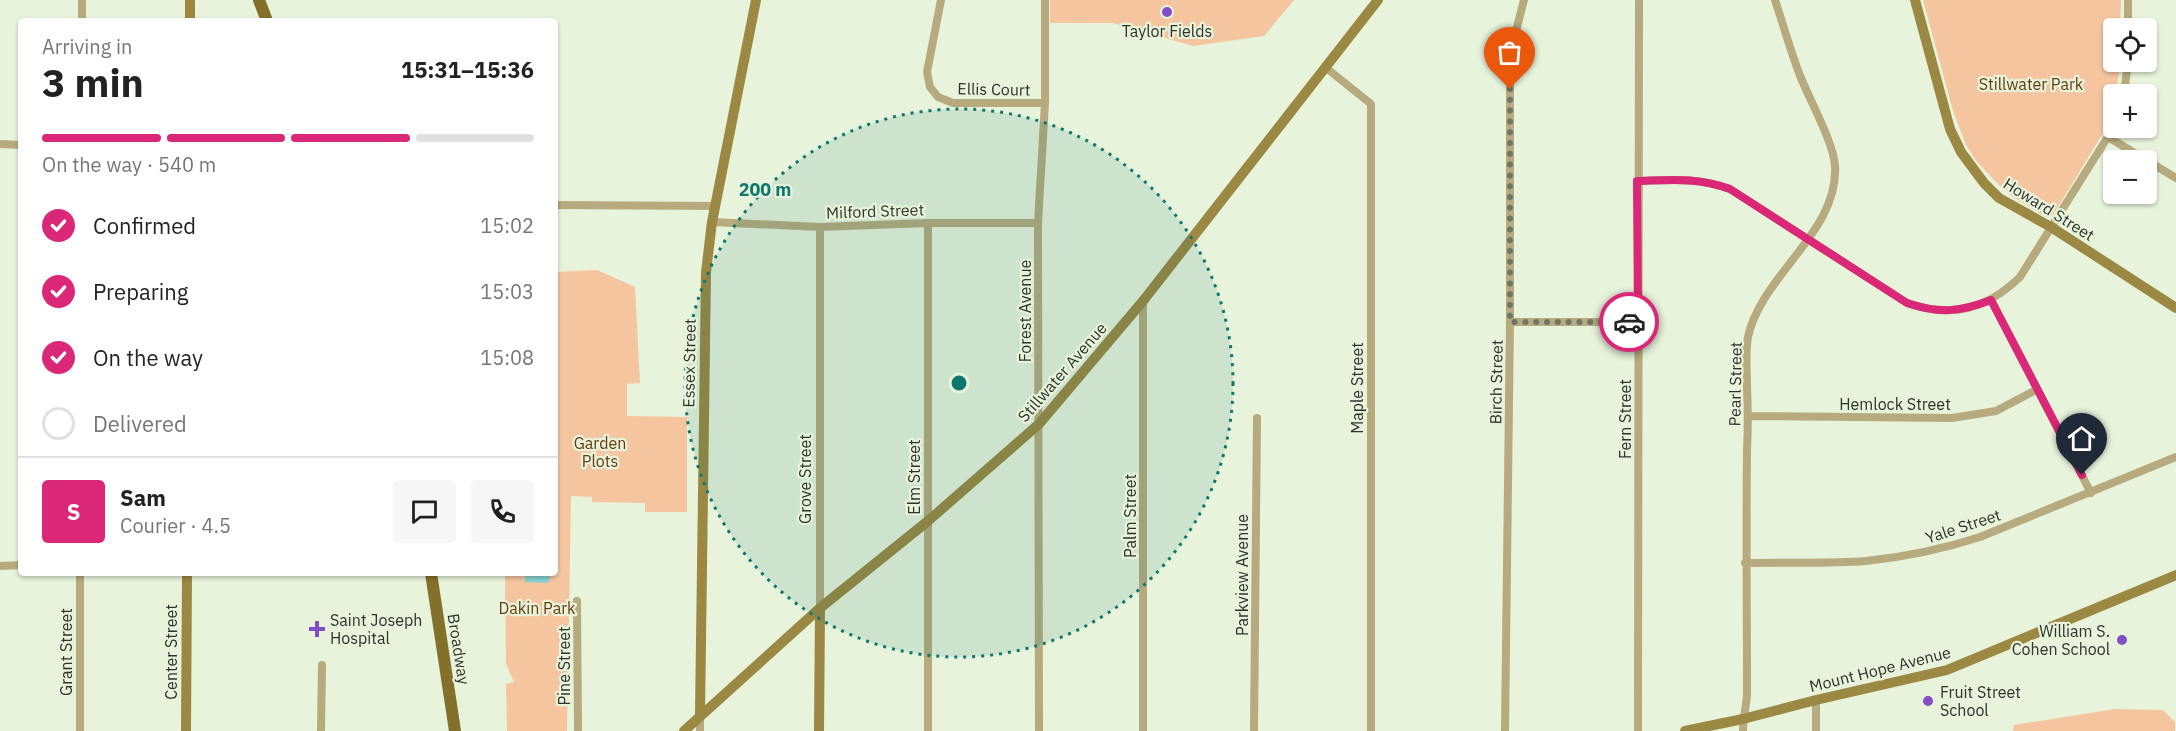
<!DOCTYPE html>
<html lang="en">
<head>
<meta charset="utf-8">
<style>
	body { margin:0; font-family:"IBM Plex Sans",sans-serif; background:#f6f6f6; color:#222; height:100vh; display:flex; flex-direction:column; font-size:22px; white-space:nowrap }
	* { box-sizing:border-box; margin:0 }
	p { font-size:20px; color:#767676 }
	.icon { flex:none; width:33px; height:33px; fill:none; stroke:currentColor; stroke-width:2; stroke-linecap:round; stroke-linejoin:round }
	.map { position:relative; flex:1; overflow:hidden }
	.drawer { position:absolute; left:18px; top:18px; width:540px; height:558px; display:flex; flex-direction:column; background:#fff; border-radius:6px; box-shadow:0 2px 4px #0004 }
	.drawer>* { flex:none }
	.tools { position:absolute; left:2103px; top:18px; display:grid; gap:12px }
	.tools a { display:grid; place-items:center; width:54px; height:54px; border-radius:6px; background:#fff; box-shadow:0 2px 4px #0004; font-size:30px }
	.pin { position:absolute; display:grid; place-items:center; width:51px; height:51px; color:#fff; margin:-62px -26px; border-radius:50% 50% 50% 0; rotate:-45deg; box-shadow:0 0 6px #0007 }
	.pin .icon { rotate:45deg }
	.courier { position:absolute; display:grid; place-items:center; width:60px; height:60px; margin:-30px; border:4px solid #db2777; border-radius:50%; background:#fff; color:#222; box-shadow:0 2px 8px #0007 }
	.overview em { font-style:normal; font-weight:700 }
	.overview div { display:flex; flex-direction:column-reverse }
	.overview { display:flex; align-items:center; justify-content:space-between; height:102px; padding:0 24px }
	h1 { font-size:39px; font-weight:700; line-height:45px }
	.bar { display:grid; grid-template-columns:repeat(4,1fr); gap:9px 6px; align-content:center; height:72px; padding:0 24px }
	.bar i { height:8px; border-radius:4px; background:#e0e0e0 }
	.bar .selected { background:#db2777 }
	.bar p { grid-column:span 4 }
	.line { display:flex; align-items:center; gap:15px; padding:0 24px; border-top:2px solid #e0e0e0 }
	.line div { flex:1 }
	.round { display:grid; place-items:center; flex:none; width:63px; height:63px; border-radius:6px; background:#f6f6f6 }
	ol { padding:0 24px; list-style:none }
	li { display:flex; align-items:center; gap:18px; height:66px }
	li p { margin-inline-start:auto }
	li .icon { padding:6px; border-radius:50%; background:#db2777; color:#fff; stroke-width:4 }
	li:last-child { color:#767676 }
	li i { width:33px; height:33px; border:3px solid #e0e0e0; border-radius:50% }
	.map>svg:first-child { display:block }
	.green { fill:#f5c59f }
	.water { fill:#87d3d4 }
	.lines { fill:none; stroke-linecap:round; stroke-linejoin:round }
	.street { stroke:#b6aa7e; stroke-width:8 }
	.secondary { stroke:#9b8843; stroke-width:10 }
	.primary { stroke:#83702a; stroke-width:12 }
	.done { stroke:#6f7668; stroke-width:6; stroke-dasharray:0 10.8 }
	.route { stroke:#db2777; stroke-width:8 }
	.ring { fill:none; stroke:#0f766e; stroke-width:3; stroke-dasharray:3 6 }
	.poi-dot { fill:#824ec5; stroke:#e7f3db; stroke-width:2 }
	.labels { text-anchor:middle; stroke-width:4.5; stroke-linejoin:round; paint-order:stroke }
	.poi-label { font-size:16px; fill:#2f332a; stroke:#e7f3db; text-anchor:start }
	.park-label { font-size:16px; fill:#683b0f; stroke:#e7f3db }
	.street-label { font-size:16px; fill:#2f332a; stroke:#e7f3db }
	.centre { fill:#0f766e; stroke:#e7f3db; stroke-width:3 }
	.ring-label { font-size:18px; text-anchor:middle; font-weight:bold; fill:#0f766e; stroke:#e7f3db; stroke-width:4.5; stroke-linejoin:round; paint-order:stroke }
</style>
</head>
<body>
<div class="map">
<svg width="2176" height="731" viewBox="0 0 2176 731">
	<rect width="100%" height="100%" fill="#e7f3db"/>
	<path class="green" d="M1050 0H1294L1264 36 1193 46 1113 23H1050Z
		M1923 0H2121L2120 28H2114V62H2120L2116 94H2114L2113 108 2108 125 2053 215 2046 217 2013 197 1999 185 1977 162 1966 145 1953 111Z
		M597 270 635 287 640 383 627 384V416L687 417V512H645V503L592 502V497L571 496 567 731H507L506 684 514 682 506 664 505 573H555V272Z
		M2115 709 2163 710 2175 722V731H2013L2014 725Z"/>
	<path class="water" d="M525 573H550L549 583 525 582Z"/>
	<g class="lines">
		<path class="street" d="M941 0 927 72 930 87 938 97 953 103H1045
			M2128 0V28
			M82 21V0
			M1325 67 1371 104V731
			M2124 94 2128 62
			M2108 137 2176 178
			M0 144 21 145
			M1637 181C1671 180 1697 177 1730 189L1907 303C1951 318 1986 310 2020 277L2114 127
			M555 205 715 206
			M712 222 820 227 928 223H1038
			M928 223V731
			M1991 300 2091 493
			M1510 322H1638
			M1748 416 1952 418 1996 411 2036 390
			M1745 563C1785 562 1827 564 1866 561 1905 557 1943 549 1980 537L2176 457
			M0 566 21 565
			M80 573V731
			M577 601 578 731
			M820 608V227
			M700 715V731
			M321 731 322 665
			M1039 731 1038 223 1045 103V0
			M1143 731V301
			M1254 731 1257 418
			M1505 731 1510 318V54L1524 0
			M1638 731 1639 0
			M1743 731C1743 719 1746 707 1747 695 1747 613 1746 532 1747 450 1748 429 1748 408 1747 387 1747 370 1745 353 1748 337 1761 275 1839 232 1835 166 1834 143 1808 97 1799 73 1790 49 1783 24 1775 0
			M1816 731V700"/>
		<path class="secondary" d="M1915 0 1950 129 1961 152 1984 183 1999 198 2051 227 2176 308
			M190 21V0
			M700 715 706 272 712 222 756 0
			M186 731 187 573
			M684 731 820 608 928 521 1039 424 1143 301 1378 0
			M819 731 820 608
			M1685 731 1743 719 1816 700 1947 670 2176 575"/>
		<path class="primary" d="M259 0 267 21
			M431 573 455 731"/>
	</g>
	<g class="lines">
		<path class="done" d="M1510 89V322H1629"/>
		<path class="route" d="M1629 322H1638L1637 181C1671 180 1697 177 1730 189L1907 303C1939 314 1960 312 1991 300L2082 475"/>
	</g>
	<circle cx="959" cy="383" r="274" fill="#0f766e" fill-opacity=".12"/>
	<circle class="ring" cx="959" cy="383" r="274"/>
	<g class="poi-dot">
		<circle cx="1167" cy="12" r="6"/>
		<path d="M314 620h6v6h6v6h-6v6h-6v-6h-6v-6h6z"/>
		<circle cx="2122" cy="640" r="6"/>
		<circle cx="1928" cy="701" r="6"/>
	</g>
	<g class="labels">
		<g class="poi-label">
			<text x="1167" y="37" text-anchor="middle">Taylor Fields</text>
			<text x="330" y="626">Saint Joseph<tspan x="330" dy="18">Hospital</tspan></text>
			<text x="2110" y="637" text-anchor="end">William S.<tspan x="2110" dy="18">Cohen School</tspan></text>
			<text x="1940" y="698">Fruit Street<tspan x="1940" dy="18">School</tspan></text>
		</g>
		<g class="park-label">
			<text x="2031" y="90">Stillwater Park</text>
			<text x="600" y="449">Garden<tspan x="600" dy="18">Plots</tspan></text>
			<text x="537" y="614">Dakin Park</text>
		</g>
		<g class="street-label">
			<text transform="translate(994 89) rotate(1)" y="6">Ellis Court</text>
			<text transform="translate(2049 209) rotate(32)" y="6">Howard Street</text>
			<text transform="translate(875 211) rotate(-2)" y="6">Milford Street</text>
			<text transform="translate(1025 311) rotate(-90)" y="6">Forest Avenue</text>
			<text transform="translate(689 363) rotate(-89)" y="6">Essex Street</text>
			<text transform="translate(1062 372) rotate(-49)" y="6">Stillwater Avenue</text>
			<text transform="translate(1496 382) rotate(-89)" y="6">Birch Street</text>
			<text transform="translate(1735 384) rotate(-89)" y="6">Pearl Street</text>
			<text transform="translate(1357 388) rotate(-90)" y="6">Maple Street</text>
			<text x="1895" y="410">Hemlock Street</text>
			<text transform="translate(1625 419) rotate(-90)" y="6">Fern Street</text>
			<text transform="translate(914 477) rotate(-90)" y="6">Elm Street</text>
			<text transform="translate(805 479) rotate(-90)" y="6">Grove Street</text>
			<text transform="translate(1130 516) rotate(-90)" y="6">Palm Street</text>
			<text transform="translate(1963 526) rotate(-18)" y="6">Yale Street</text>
			<text transform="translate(1242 575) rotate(-90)" y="6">Parkview Avenue</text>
			<text transform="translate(459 649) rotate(81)" y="6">Broadway</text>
			<text transform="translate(66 652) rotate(-90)" y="6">Grant Street</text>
			<text transform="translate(171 652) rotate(-90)" y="6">Center Street</text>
			<text transform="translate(564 666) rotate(-90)" y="6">Pine Street</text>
			<text transform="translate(1880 669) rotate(-14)" y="6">Mount Hope Avenue</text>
		</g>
	</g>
	<circle cx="959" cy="383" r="9" class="centre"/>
	<g class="ring-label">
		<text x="765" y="196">200 m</text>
	</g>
</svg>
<div class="tools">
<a><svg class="icon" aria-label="locate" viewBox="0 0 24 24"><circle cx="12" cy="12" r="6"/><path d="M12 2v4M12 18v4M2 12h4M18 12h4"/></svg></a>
<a>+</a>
<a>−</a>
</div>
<div class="pin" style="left:1510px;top:89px;background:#ea580c"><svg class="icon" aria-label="bag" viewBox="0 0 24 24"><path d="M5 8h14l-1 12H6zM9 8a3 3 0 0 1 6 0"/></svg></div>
<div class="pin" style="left:2082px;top:475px;background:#1f2937"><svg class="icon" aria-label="home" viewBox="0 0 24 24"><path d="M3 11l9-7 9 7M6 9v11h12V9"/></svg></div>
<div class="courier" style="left:1629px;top:322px"><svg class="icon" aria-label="car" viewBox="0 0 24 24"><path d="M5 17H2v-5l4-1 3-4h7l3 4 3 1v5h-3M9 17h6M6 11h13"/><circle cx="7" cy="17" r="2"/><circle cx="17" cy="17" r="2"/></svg></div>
<section class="drawer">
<div class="overview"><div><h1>3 min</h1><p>Arriving in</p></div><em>15:31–15:36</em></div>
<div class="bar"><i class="selected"></i><i class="selected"></i><i class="selected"></i><i></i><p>On the way · 540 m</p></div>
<ol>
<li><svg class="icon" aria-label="check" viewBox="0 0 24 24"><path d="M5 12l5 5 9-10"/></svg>Confirmed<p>15:02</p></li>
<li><svg class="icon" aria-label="check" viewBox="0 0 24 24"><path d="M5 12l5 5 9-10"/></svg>Preparing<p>15:03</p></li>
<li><svg class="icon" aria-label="check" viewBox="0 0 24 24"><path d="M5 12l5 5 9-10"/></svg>On the way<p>15:08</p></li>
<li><i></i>Delivered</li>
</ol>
<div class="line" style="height:108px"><b class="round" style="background:#db2777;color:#fff">S</b><div><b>Sam</b><p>Courier · 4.5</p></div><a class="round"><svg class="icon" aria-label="chat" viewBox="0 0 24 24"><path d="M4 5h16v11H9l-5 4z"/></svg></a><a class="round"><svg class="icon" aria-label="phone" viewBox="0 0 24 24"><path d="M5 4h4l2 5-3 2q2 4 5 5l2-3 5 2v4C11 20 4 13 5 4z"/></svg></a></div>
</section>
</div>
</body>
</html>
